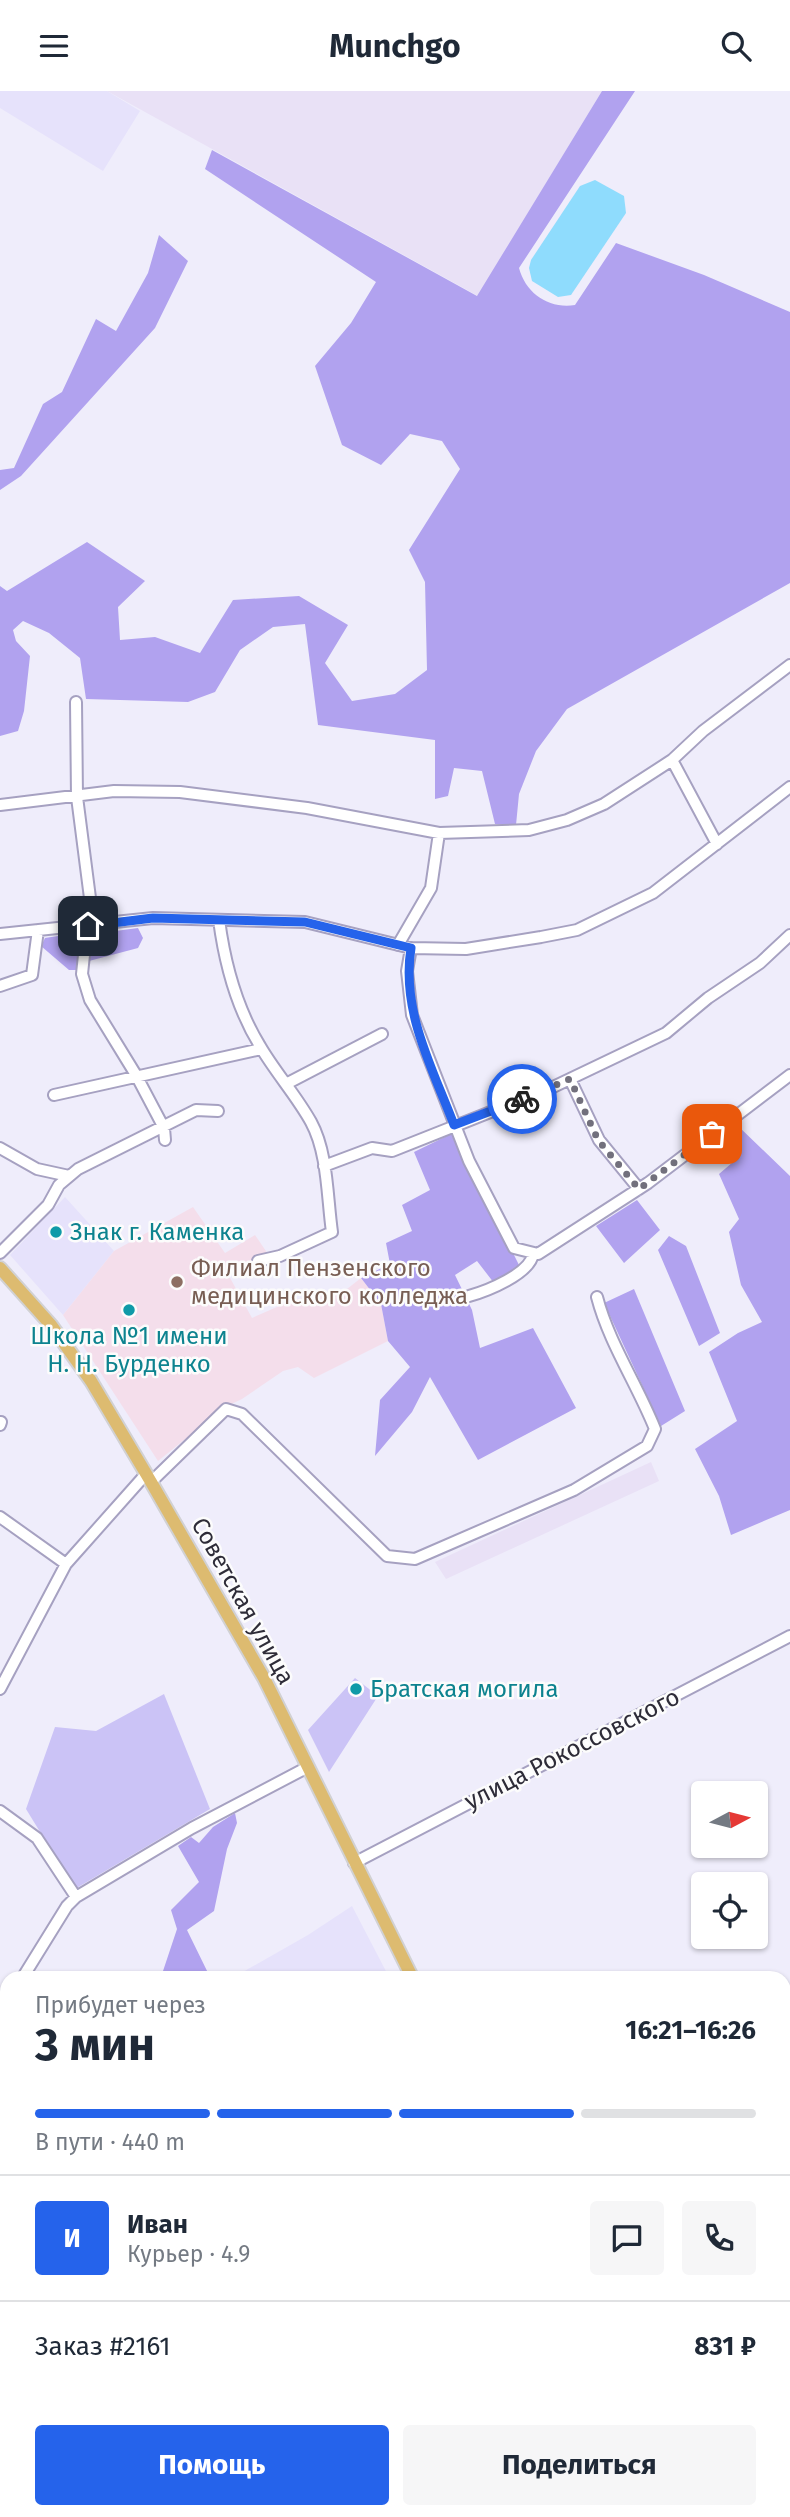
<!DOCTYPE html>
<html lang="ru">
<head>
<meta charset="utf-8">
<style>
	body { margin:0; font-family:"Fira Sans",sans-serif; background:#f6f6f7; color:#1f2937; height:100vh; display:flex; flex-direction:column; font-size:26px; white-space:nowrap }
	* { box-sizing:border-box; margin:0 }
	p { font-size:23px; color:#747a83 }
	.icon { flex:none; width:38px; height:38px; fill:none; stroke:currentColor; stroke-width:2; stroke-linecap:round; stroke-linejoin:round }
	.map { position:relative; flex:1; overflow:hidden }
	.drawer { position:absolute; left:0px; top:1880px; width:791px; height:548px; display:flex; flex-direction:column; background:#fff; border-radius:21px 21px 0 0; box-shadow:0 2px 5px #0004 }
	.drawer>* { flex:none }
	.needle { width:46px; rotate:83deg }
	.tools { position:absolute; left:691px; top:1690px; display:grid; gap:14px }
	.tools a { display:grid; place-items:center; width:77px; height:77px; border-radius:7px; background:#fff; box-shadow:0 2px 5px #0004; font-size:35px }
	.pin { position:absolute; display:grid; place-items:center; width:60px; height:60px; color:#fff; margin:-30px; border-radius:14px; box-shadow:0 4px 10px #0006 }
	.courier { position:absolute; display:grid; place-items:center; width:70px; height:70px; margin:-35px; border:5px solid #2563eb; border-radius:50%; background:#fff; color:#222; box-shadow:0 2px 9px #0007 }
	.headline em { font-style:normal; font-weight:700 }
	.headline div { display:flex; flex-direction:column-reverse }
	.headline { display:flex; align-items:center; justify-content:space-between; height:119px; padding:0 35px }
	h1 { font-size:46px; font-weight:700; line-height:52px }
	.bar { display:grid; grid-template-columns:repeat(4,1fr); gap:10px 7px; align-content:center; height:84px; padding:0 35px }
	.bar i { height:9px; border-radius:5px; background:#e0e1e3 }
	.bar .active { background:#2563eb }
	.bar p { grid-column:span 4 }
	.line { display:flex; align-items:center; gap:18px; padding:0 35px; border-top:2px solid #e0e1e3 }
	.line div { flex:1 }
	.round { display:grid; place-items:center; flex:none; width:74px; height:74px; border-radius:7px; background:#f6f6f7 }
	.cta { display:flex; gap:14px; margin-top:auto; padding:14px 35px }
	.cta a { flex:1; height:80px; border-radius:7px; background:#2563eb; color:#fff; font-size:28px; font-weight:700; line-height:80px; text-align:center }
	.cta a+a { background:#f6f6f7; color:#1f2937 }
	header { display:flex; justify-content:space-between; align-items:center; height:91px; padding:0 35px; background:#fff; font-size:32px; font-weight:700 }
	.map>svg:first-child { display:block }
	.built { fill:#e6e2fb }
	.industrial { fill:#e9e1f6 }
	.education { fill:#f4deeb }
	.green { fill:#cbc3f6 }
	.forest { fill:#b1a2ef }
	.water { fill:#8fdcfd }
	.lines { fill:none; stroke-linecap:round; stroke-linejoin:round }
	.minor-casing { stroke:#a6a1c1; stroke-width:14 }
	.major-casing { stroke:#d1d1d3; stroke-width:16 }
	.minor { stroke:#fff; stroke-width:10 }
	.major { stroke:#ddbb70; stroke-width:12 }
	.done { stroke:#72707c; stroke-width:7; stroke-dasharray:0 12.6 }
	.route { stroke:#2563eb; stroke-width:9 }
	.culture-dot { fill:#0f9aa8; stroke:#fcfcfc; stroke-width:2.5 }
	.education-dot { fill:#8d6e63; stroke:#fcfcfc; stroke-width:2.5 }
	.labels { text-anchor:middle; stroke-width:5; stroke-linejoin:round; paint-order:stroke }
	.culture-label { font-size:24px; fill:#0d838f; stroke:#fcfcfc; text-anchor:start }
	.education-label { font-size:24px; fill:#785e54; stroke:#fcfcfc; text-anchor:start }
	.street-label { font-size:24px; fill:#2e2c38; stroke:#fcfcfc }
</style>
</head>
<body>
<header><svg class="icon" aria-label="menu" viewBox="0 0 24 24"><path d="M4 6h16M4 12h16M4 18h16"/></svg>Munchgo<svg class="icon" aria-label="search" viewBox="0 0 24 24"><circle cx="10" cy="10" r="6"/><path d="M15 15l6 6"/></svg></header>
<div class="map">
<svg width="790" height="2426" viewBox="0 0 790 2426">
	<rect width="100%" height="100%" fill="#efedfb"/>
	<path class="built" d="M0 0H107L140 20 103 80 0 17Z
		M65 1106 114 1160 63 1224 10 1164Z
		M352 1815 389 1886H234L308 1844Z
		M335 2420H445L448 2426H338Z"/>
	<path class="industrial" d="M107 0H602L478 205Z
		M651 1371 659 1390 446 1488 435 1471Z"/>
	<path class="education" d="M193 1116 225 1162 255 1144 268 1163 229 1185 252 1227 293 1209 347 1198 361 1187 381 1213 388 1250 314 1287 298 1276 283 1280 242 1308 225 1316 158 1370 63 1224 114 1160Z"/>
	<path class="green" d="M355 1587 378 1605 329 1681 308 1639Z
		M164 1603 210 1718 75 1798 26 1718 55 1636 96 1640Z
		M790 2040V2395L784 2398V2043Z"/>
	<path class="forest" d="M602 0H635L519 177C526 203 549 218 575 214L616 152 704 184 790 221V492L567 618 536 660 519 703 516 734 495 733 482 680 454 677 448 705 435 708V649L318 634 305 533 273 536 240 559 215 601 188 611 86 608 80 567 49 542 23 530 13 539 16 550 30 565 24 620 18 640 0 645V495L7 500 87 451 145 490 118 516 120 549 155 546 200 562 233 509 299 505 348 534 325 572 352 610 395 603 427 579 425 491 409 459 460 378 442 350 410 343 381 374 342 354 315 275 351 232 376 191 205 78 212 59 477 205Z
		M159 144 188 170 155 237 21 385 0 399V379L14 377 43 313 62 301 96 228 116 240 148 182Z
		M138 837 143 847 138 857 89 870 93 843Z
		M84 841 79 879H69L41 855 45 847Z
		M737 1034 790 1085V1419L731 1444 719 1405 695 1358 737 1330 709 1261 738 1242 762 1231 741 1194 729 1141 739 1128 719 1083 733 1071 717 1048Z
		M453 1042 520 1176 494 1192 477 1170 455 1184 472 1219 480 1257 533 1237 576 1317 478 1369 430 1286 412 1321 375 1365 380 1309 410 1276 388 1250 381 1213 361 1187 390 1173 386 1152 412 1140 402 1114 430 1099 414 1061Z
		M637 1109 660 1139 624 1172 596 1135Z
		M669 1145 686 1155 720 1242 699 1255 658 1159Z
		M634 1198 685 1320 661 1335 604 1212Z
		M235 1722 237 1732 227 1758 214 1820 187 1839 210 1886H161L177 1838 171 1819 199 1791 178 1755 191 1746 199 1752 213 1736Z"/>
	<path class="water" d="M595 89 624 105 626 122 571 204 558 206 532 190 529 177 531 169 580 95Z"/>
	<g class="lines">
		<g class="minor-casing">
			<path id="minor" d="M76 611 77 706 90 807 82 883 90 909 136 984 164 1037 165 1049
				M672 669 717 753
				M0 714 114 700 180 701 307 717 439 742 529 739 567 729 604 713 672 669 703 640 790 574
				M219 829C225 874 236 916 260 955 275 981 296 1004 311 1031 328 1062 327 1106 332 1141L280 1165 258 1170
				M0 843 153 827 305 831 411 857 466 858 541 846 577 839 653 802 790 696
				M398 854 431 797 439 742
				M411 857 407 880 412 924 469 1070 514 1157 538 1163 648 1092 790 984
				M0 895 32 884 38 839
				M570 988 599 1049 639 1098
				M286 993 382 943
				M54 1004 261 958
				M0 1057 37 1078 69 1085
				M324 1075 372 1057 392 1060 551 997 666 942 708 907 760 872 790 844
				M0 1162 48 1114 59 1094 78 1078 196 1019 218 1020
				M469 1205C487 1200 530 1183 533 1163
				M0 1334 1 1331
				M151 1391 226 1318 242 1323 387 1465 415 1468 574 1399 647 1355 655 1338C637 1293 609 1252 597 1206
				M0 1426 66 1473
				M0 1598 66 1473 146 1383
				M0 1720 37 1747 76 1806
				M354 1772 790 1545
				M23 1886 67 1815 76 1806 192 1737 308 1676
				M0 1976 7 1921"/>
		</g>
		<g class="major-casing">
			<path id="major" d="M0 1177 51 1234 91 1290 151 1391 264 1587 412 1886
				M706 2420 709 2426"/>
		</g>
		<use href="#minor" class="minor"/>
		<use href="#major" class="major"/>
	</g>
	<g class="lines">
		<path class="done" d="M522 1008 570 988 598 1049 639 1098 712 1043"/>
		<path class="route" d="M88 835 153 827 305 831 411 857C401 920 432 976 454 1034L522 1008"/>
	</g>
	<g class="culture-dot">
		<circle cx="56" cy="1141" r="7"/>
		<circle cx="129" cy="1219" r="7"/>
		<circle cx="356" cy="1598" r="7"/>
	</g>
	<circle class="education-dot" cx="177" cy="1191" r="7"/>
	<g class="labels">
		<g class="culture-label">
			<text x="70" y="1149">Знак г. Каменка</text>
			<text x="129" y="1253" text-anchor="middle">Школа №1 имени<tspan x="129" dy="28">Н. Н. Бурденко</tspan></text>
			<text x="370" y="1606">Братская могила</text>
		</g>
		<g class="education-label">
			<text x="191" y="1185">Филиал Пензенского<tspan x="191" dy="28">медицинского колледжа</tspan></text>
		</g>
		<g class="street-label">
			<text transform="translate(243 1510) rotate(61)" y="8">Советская улица</text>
			<text transform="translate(572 1658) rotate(-27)" y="8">улица Рокоссовского</text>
		</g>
	</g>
</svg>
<div class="tools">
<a><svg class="needle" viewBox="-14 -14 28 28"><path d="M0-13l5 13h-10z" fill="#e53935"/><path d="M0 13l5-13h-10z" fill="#747a83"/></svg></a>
<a><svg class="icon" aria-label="locate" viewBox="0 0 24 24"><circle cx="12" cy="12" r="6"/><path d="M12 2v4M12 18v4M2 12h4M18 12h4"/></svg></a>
</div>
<div class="pin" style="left:712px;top:1043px;background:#ea580c"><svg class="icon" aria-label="bag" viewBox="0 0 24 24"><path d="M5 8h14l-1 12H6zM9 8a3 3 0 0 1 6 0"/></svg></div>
<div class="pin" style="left:88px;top:835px;background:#1f2937"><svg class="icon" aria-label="home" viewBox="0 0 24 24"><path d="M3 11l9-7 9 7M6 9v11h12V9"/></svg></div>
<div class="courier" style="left:522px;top:1008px"><svg class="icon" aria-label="bike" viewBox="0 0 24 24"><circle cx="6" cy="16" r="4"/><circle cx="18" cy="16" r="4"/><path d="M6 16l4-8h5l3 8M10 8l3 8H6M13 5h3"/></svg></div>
<section class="drawer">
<div class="headline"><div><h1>3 мин</h1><p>Прибудет через</p></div><em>16:21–16:26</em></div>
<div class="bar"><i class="active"></i><i class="active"></i><i class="active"></i><i></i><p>В пути · 440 m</p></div>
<div class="line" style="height:126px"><b class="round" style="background:#2563eb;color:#fff">И</b><div><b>Иван</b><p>Курьер · 4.9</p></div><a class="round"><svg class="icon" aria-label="chat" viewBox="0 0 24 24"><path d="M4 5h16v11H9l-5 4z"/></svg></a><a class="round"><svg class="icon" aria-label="phone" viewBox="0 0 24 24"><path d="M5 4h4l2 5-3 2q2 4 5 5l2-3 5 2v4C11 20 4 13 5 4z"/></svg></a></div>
<div class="line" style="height:91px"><div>Заказ #2161</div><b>831 ₽</b></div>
<div class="cta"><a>Помощь</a><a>Поделиться</a></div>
</section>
</div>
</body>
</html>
